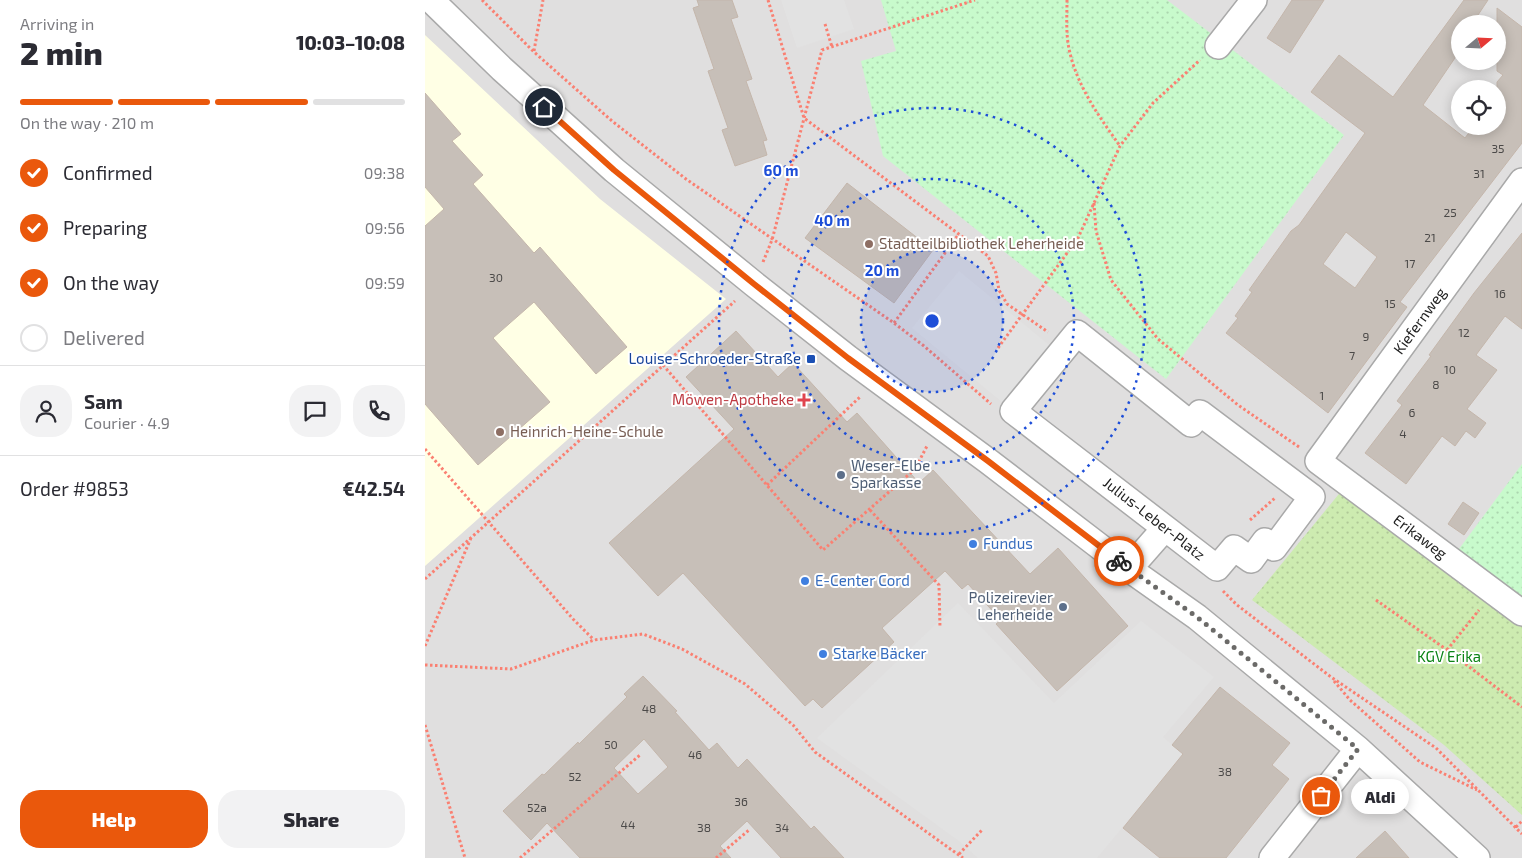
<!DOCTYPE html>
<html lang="en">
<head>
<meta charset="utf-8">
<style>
	body { margin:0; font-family:"Exo 2",sans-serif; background:#f2f2f3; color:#2b2b33; height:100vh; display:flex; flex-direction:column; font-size:19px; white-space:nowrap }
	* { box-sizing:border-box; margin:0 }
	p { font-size:16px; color:#7c7c81 }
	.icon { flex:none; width:28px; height:28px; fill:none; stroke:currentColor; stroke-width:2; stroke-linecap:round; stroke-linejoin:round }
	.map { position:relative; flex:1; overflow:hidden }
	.details { display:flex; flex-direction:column; background:#fff; width:425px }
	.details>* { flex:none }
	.needle { width:32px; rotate:71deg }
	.tools { position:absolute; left:1026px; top:15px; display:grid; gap:10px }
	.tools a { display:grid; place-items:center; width:55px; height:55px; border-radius:50%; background:#fff; box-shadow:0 2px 12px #0003; font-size:25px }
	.pin { position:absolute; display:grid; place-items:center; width:42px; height:42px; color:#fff; margin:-21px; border:2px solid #fff; border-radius:50%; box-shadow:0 1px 5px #0007 }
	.courier { position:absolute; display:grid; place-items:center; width:50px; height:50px; margin:-25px; border:4px solid #ea580c; border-radius:50%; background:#fff; color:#222; box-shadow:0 1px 6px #0007 }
	.bubble { position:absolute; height:35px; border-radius:18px; background:#fff; box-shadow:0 2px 12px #0003; font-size:16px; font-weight:800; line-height:35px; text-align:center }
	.summary em { font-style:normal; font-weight:800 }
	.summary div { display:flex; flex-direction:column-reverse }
	.summary { display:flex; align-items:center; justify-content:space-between; height:85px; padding:0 20px }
	h1 { font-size:32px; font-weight:800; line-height:38px }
	.bar { display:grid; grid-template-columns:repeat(4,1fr); gap:8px 5px; align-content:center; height:60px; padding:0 20px }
	.bar i { height:6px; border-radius:4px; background:#e1e1e2 }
	.bar .current { background:#ea580c }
	.bar p { grid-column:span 4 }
	.line { display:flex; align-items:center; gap:12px; padding:0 20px; border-top:1px solid #e1e1e2 }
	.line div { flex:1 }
	.round { display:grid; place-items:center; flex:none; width:52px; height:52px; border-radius:20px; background:#f2f2f3 }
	ol { padding:0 20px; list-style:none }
	li { display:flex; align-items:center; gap:15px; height:55px }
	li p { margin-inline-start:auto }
	li .icon { padding:5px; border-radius:50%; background:#ea580c; color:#fff; stroke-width:4 }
	li:last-child { color:#7c7c81 }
	li i { width:28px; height:28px; border:2px solid #e1e1e2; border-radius:50% }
	.button { display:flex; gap:10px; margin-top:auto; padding:10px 20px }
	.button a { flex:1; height:58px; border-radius:20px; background:#ea580c; color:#fff; font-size:20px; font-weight:800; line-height:58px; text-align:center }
	.button a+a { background:#f2f2f3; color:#2b2b33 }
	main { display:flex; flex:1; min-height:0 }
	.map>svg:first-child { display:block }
	.residential { fill:#e0dfdf; fill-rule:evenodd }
	.education { fill:#ffffe5 }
	.park { fill:url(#park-dots) }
	.garden { fill:url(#garden-dots) }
	.parking { fill:#e2e2e2 }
	.building { fill:#c7bfb8; stroke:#c4b6ab; fill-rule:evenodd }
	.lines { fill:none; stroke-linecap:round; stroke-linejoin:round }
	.minor-casing { stroke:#a9a9a9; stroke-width:28 }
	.path { stroke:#fa8072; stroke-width:3; stroke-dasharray:2.5 2.5; stroke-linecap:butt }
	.minor { stroke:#fff; stroke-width:25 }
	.done { stroke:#6b6a68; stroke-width:5; stroke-dasharray:0 9 }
	.route { stroke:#ea580c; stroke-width:6 }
	.ring { fill:none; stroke:#1d4ed8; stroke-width:2.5; stroke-dasharray:2.5 5 }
	.education-dot { fill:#8d6e63; stroke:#fff; stroke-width:2 }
	.transit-dot { fill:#1a4fb4; stroke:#fff; stroke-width:2 }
	.health-dot { fill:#e0444e; stroke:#fff; stroke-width:2 }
	.service-dot { fill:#5c6f8a; stroke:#fff; stroke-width:2 }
	.shop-dot { fill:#3f7fe0; stroke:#fff; stroke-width:2 }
	.labels { text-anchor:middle; stroke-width:4; stroke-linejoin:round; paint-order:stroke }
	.number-label { font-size:12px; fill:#4b4948 }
	.education-label { font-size:15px; fill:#785e54; stroke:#fff; text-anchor:start }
	.street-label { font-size:15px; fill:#222; stroke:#fff }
	.transit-label { font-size:15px; fill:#164399; stroke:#fff; text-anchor:end }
	.health-label { font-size:15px; fill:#be3a42; stroke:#fff; text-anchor:end }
	.service-label { font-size:15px; fill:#4e5e75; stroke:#fff; text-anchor:start }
	.shop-label { font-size:15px; fill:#366cbe; stroke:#fff; text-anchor:start }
	.park-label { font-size:15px; fill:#0c8416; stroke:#fff }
	.centre { fill:#1d4ed8; stroke:#fff; stroke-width:2.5 }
	.ring-label { font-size:15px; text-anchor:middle; font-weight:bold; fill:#1d4ed8; stroke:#fff; stroke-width:4; stroke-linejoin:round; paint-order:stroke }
</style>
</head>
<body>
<main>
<section class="details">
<div class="summary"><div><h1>2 min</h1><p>Arriving in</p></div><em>10:03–10:08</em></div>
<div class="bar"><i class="current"></i><i class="current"></i><i class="current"></i><i></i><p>On the way · 210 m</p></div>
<ol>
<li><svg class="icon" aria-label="check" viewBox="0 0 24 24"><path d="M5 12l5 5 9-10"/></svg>Confirmed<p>09:38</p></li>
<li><svg class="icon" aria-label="check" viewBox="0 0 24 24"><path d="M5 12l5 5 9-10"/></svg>Preparing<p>09:56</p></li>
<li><svg class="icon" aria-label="check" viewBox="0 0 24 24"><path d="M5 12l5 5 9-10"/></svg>On the way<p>09:59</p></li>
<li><i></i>Delivered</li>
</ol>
<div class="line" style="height:90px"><a class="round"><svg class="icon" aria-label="person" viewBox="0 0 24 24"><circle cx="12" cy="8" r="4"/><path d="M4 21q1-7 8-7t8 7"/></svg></a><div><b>Sam</b><p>Courier · 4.9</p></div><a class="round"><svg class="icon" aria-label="chat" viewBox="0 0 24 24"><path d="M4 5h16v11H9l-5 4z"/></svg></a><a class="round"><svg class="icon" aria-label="phone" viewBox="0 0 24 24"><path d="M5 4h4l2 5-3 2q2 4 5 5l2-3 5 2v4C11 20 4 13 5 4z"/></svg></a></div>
<div class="line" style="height:65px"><div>Order #9853</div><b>€42.54</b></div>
<div class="button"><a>Help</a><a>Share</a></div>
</section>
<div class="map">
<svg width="1097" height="858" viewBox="0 0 1097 858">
	<defs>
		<pattern id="park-dots" width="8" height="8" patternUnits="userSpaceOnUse" patternTransform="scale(1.25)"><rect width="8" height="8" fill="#c8facc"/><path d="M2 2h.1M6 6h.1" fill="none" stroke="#acd6af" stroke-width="1.8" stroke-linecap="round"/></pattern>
		<pattern id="garden-dots" width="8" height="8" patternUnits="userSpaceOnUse" patternTransform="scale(1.25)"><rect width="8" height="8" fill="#cdebb0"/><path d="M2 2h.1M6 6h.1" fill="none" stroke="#b0c997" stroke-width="1.8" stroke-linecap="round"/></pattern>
	</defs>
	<rect width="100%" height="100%" fill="#f2efe9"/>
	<path class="residential" d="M0 0H1097V858H0ZM1035 24H1072V61H1035ZM1035 89H1072V126H1035Z"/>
	<path class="education" d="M0 35 175 199 301 299 0 566Z"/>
	<path class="park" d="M456 0H742L919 135 741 379 458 156 436 61 471 51Z
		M1097 464V599L1031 553Z"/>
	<path class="garden" d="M918 489 1097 621V815L1019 745 827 600Z"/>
	<path class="parking" d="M356 0H419L429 29 372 48Z
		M534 271 635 354 588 411 487 328Z
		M533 603 629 703 716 621 789 677 738 737 758 754 672 858H553L534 841 392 738Z"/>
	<path class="building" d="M272 0H307L313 17 306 19 327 79 321 81 342 140 338 141 342 155 310 166 297 130 303 128 283 71 289 69 268 8 274 6Z
		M867 0H899L865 53 842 38Z
		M1039 0H1063L1047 24H1035V40L1029 49 1034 52 998 105 1040 138 1049 126H1072V82L1078 75 1072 71V8L1097 27V143L975 302 982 307 903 413 801 333 813 318 810 316 827 292 824 290 866 231 874 225 940 133 886 92 914 55 968 97ZM921 232 952 257 930 288 898 264Z
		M0 93 36 134 27 141 58 175 48 184 109 253 115 247 202 347 171 374 109 302 68 338 125 402 53 465 0 404V226L19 209 0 187Z
		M422 183 508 250 469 303 380 238Z
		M1097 233V329L1080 316 1051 355 1072 370 1042 409 1061 423 1050 438 1041 431 1030 446 1017 436 981 484 940 453 977 405 972 401 1006 356 1004 355 1049 293Z
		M311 331 353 377 368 363 422 422 432 413 494 483 508 470 605 574 633 548 703 626 632 691 571 624 576 620 562 605 543 584 537 589 520 571 457 628 469 642 397 708 388 699 380 706 258 573 233 596 184 543 309 429 261 377Z
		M1038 502 1054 513 1039 535 1023 524Z
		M218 676 252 711 250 712 284 750 292 743 313 768 322 759 386 829 389 826 419 858H356L322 821 295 846 306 858H155L122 823 106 840 78 811 117 774 119 775 153 742 154 744 202 697 199 694ZM219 739 243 767 213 794 189 768Z
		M795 687 865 743 847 765 864 779 801 858H735L698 828 758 754 747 745Z
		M960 831 984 858H931Z"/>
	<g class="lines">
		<g class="minor-casing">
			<path id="minor" d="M6 0 77 69 189 170 329 284 423 358 563 461 704 569 772 617 933 749 1052 858
				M793 46 829 0
				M1097 181 893 461 1097 613
				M652 333 766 424 775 413 887 497 849 548 840 541 826 560 809 548 792 568 588 411Z
				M704 569 740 528
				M847 858 933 749"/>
		</g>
		<path class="path" d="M57 0 109 52 187 121 261 179 469 323 499 346 566 404
			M343 0 379 118 563 256 571 273 574 290 582 304 623 332
			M642 0C642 14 641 29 643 43 649 82 673 115 695 146
			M400 24 407 47
			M109 51 118 0
			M669 203 671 231 686 280 733 339 813 405 874 447
			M338 262 347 240 397 50 550 0
			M469 323 533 235
			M573 348 653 238 695 146 728 103 775 60
			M238 365 398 550 490 469 502 446
			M0 449 148 619 169 640
			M342 485 436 396
			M445 510 514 585 515 628
			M825 520 850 498
			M0 579 310 301
			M798 591 812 605 906 677 1011 748 1097 834
			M951 600 1022 650 1097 707
			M0 646 46 538
			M1022 650 1054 610
			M0 665 86 669 169 640 218 634 257 649 320 684 368 725 390 752 538 858
			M909 681 925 700 995 762 1052 790
			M0 725 40 858
			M1091 827 1097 821
			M534 854 558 829
			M95 858 215 755
			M291 858 324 830"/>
		<use href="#minor" class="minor"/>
	</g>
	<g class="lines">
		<path class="done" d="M694 561 772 617 933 749 896 796"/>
		<path class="route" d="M119 107 189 170 329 284 423 358 563 461 694 561"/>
	</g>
	<circle cx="507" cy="321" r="71" fill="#1d4ed8" fill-opacity=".12"/>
	<g class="ring">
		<circle cx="507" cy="321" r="71"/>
		<circle cx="507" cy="321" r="142"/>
		<circle cx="507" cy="321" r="213"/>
	</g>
	<g class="education-dot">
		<circle cx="444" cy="244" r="5"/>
		<circle cx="75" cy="432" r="5"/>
	</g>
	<rect class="transit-dot" x="381" y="354" width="10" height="10" rx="2.5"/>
	<path class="health-dot" d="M376.5 392.5h5v5h5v5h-5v5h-5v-5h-5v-5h5z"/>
	<g class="service-dot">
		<circle cx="416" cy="475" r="5"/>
		<circle cx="638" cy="607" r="5"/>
	</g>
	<g class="shop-dot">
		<circle cx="548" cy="544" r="5"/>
		<circle cx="380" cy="581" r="5"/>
		<circle cx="398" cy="654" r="5"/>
	</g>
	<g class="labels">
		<g class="number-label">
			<text x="1073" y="153">35</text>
			<text x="1054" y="178">31</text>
			<text x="1025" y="217">25</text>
			<text x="1005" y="242">21</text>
			<text x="985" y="268">17</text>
			<text x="71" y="282">30</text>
			<text x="1075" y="298">16</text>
			<text x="965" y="308">15</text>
			<text x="1039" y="337">12</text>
			<text x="941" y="341">9</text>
			<text x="927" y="360">7</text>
			<text x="1025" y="374">10</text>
			<text x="1011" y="389">8</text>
			<text x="897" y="400">1</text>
			<text x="987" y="417">6</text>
			<text x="978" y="438">4</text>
			<text x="224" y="713">48</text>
			<text x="186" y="749">50</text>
			<text x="270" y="759">46</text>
			<text x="800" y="776">38</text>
			<text x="150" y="781">52</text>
			<text x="316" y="806">36</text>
			<text x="112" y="812">52a</text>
			<text x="203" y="829">44</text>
			<text x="279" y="832">38</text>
			<text x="357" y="832">34</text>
		</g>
		<g class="education-label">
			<text x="454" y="249">Stadtteilbibliothek Leherheide</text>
			<text x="85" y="437">Heinrich-Heine-Schule</text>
		</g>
		<g class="street-label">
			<text transform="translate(995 321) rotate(-54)" y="5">Kiefernweg</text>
			<text transform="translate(729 519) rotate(38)" y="5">Julius-Leber-Platz</text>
			<text transform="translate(995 537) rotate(37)" y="5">Erikaweg</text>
		</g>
		<g class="transit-label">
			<text x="376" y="364">Louise-Schroeder-Straße</text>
		</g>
		<g class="health-label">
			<text x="369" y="405">Möwen-Apotheke</text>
		</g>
		<g class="service-label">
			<text x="426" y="471">Weser-Elbe<tspan x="426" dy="17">Sparkasse</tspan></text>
			<text x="628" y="603" text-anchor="end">Polizeirevier<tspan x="628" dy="17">Leherheide</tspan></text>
		</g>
		<g class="shop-label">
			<text x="558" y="549">Fundus</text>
			<text x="390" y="586">E-Center Cord</text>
			<text x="408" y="659">Starke Bäcker</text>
		</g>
		<g class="park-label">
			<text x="1024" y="662">KGV Erika</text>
		</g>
	</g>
	<circle cx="507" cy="321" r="8" class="centre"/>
	<g class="ring-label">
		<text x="356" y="176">60 m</text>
		<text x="407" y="226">40 m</text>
		<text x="457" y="276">20 m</text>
	</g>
</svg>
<div class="tools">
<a><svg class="needle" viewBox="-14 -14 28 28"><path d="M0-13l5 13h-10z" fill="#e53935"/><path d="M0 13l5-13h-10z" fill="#7c7c81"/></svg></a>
<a><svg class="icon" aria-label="locate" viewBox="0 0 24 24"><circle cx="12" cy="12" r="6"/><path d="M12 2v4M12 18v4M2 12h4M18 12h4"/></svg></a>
</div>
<div class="pin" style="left:896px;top:796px;background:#ea580c"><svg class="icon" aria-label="bag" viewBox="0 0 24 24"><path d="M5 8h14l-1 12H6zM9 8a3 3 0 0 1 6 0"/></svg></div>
<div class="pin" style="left:119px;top:107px;background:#1f2937"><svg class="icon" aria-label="home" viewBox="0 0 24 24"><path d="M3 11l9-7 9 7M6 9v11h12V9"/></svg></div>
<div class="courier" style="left:694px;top:561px"><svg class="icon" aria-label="bike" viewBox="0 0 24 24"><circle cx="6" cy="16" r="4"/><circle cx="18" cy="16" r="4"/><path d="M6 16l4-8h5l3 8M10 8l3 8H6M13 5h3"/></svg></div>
<div class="bubble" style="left:926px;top:779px;width:58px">Aldi</div>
</div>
</main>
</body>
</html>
